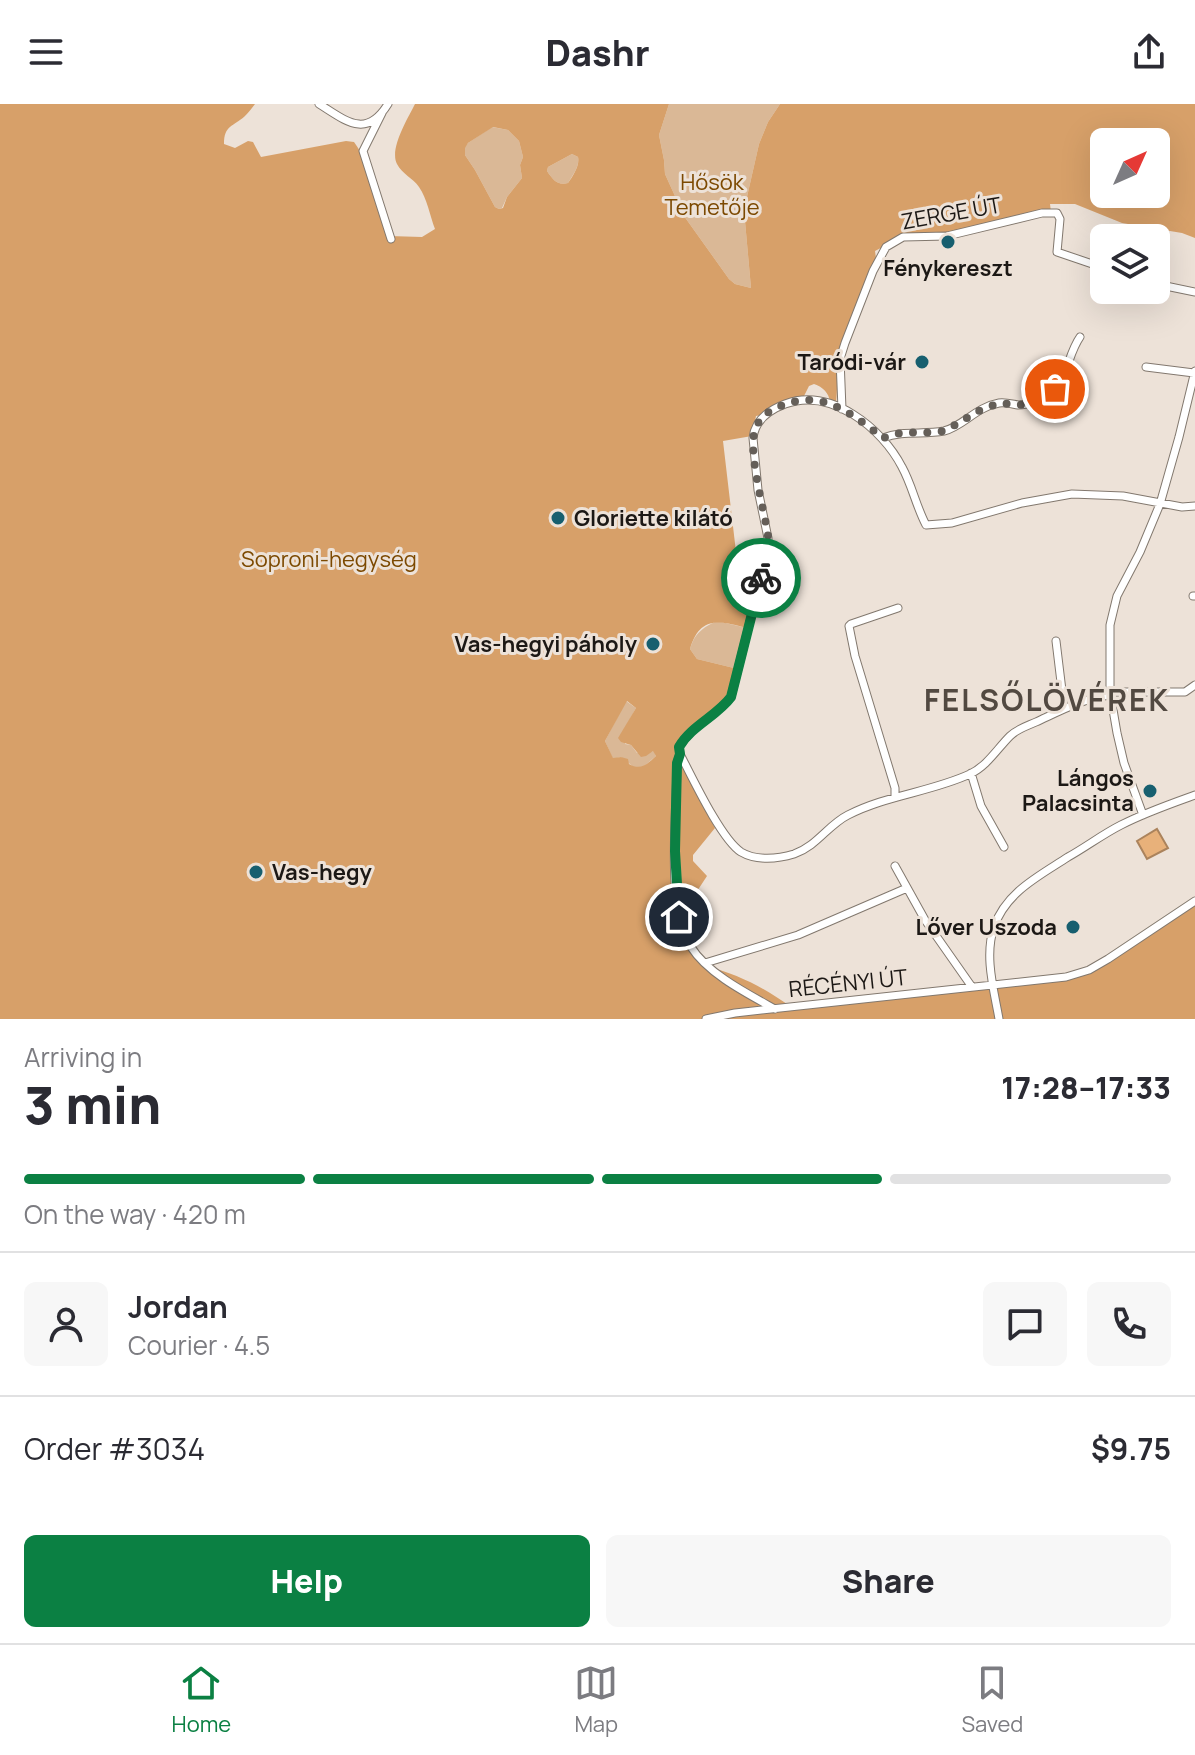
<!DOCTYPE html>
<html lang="en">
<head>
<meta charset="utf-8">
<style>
	body { margin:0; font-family:Manrope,sans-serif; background:#f7f7f7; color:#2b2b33; height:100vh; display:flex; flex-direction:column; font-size:30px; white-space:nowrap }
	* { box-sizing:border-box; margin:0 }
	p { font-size:26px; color:#7c7c81 }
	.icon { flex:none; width:44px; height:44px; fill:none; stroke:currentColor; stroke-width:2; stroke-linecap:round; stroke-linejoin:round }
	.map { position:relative; height:915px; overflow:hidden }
	.side { display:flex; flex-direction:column; background:#fff; flex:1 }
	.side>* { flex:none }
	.needle { width:52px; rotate:45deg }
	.tools { position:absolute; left:1090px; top:24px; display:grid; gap:16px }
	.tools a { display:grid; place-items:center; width:80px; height:80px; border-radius:12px; background:#fff; box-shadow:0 8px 32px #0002; font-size:40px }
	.pin { position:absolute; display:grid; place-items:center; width:68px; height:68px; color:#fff; margin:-34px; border:4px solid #fff; border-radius:50%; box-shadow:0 2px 8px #0007 }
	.courier { position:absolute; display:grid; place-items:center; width:80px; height:80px; margin:-40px; border:6px solid #0b8043; border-radius:50%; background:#fff; color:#222; box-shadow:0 2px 10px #0007 }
	.head em { font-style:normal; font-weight:800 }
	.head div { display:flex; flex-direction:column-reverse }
	.head { display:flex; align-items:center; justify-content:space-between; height:136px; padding:0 24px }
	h1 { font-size:52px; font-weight:800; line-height:60px }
	.bar { display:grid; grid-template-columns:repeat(4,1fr); gap:12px 8px; align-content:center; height:96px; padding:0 24px }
	.bar i { height:10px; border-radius:6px; background:#e1e1e2 }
	.bar .on { background:#0b8043 }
	.bar p { grid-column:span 4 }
	.line { display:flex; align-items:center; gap:20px; padding:0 24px; border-top:2px solid #e1e1e2 }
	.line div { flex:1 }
	.round { display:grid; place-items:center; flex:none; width:84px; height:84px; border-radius:12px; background:#f7f7f7 }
	.primary-button { display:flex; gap:16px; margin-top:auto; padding:16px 24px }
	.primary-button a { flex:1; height:92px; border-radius:12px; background:#0b8043; color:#fff; font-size:32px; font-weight:800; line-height:92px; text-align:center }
	.primary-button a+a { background:#f7f7f7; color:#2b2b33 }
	header { display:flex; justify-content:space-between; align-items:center; height:104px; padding:0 24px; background:#fff; font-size:36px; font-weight:800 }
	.tab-bar { display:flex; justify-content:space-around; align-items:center; height:112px; border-top:2px solid #e1e1e2; background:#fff; font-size:22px; color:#7c7c81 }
	.tab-bar a { display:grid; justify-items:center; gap:4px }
	.tab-bar .on { color:#0b8043 }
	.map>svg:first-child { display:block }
	.green { fill:#dab896 }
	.forest { fill:#d7a069; fill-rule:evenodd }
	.water { fill:#e8b17a; stroke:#ab835c; stroke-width:2 }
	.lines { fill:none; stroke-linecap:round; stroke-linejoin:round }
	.minor-casing { stroke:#82786e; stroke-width:9 }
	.minor { stroke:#fff; stroke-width:7 }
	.done { stroke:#655f59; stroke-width:8; stroke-dasharray:0 14.4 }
	.route { stroke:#0b8043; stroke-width:10 }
	.poi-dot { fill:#175f6f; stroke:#ede2d8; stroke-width:3 }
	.labels { text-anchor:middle; stroke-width:6; stroke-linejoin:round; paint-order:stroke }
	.park-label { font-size:22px; fill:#7c4901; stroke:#ede2d8 }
	.street-label { font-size:22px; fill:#1c1815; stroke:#ede2d8 }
	.poi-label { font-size:22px; font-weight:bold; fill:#1c1815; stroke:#ede2d8; text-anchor:end }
	.district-label { font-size:30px; font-weight:bold; letter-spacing:2px; fill:#524941; stroke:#ede2d8 }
</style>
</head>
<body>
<header><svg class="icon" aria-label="menu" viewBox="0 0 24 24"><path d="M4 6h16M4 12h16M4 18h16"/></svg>Dashr<svg class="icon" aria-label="share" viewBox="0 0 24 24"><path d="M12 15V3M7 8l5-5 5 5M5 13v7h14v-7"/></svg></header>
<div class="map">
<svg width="1195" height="915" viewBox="0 0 1195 915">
	<rect width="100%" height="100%" fill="#ede2d8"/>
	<path class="green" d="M669 0H780L768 18 759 40 744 106 751 184 735 180 729 175 684 112 665 70 664 56 659 31Z
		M492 23 508 26 519 37 523 53 520 61 522 74 507 93 502 104 499 105 495 103 475 66 465 51 464 44 468 39Z
		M572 50 578 53C580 61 573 71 568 79 558 82 553 76 547 67L548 63Z
		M717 517 747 524 738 565 697 555 690 545C695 529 702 524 717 517Z
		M626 597 636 604 625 624V640L631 641 637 649 654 647 656 652 643 663 635 664 621 653 613 655 605 637Z"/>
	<path class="forest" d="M0 0H255C252 4 249 8 245 12 233 23 224 21 224 40L235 44 248 37 253 38 261 53 346 37 354 38C371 60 381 105 389 132L422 133 435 125C430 112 427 94 419 83 413 74 402 70 397 60 389 45 408 14 415 0H669L659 31 664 56 665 70 684 112 729 175 735 180 751 184 744 106 759 40 768 18 780 0H1195V134L1182 129 1122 119 1075 100H1050L1051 108 946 133H902L875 147 876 154 840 242 836 300 830 298C829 289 823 283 814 280L809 282 803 294 766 310 756 312 752 332 723 337 736 448H763L747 524C720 517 700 511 690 545L697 555 738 565 733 588 679 643 685 667 715 724 693 751V757L707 772 684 807 680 822 704 861C742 872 763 883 794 905L1070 876 1109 858 1195 800V915H0ZM493 23 508 26 519 37 523 53 520 61 522 74 507 93 503 104 499 105 495 103 475 66 465 51V44L468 39ZM1104 38H1156V90H1104ZM572 50 578 53C580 61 573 72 568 79 558 82 553 76 547 67L548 63ZM627 597 636 604 618 634 621 638 631 641 641 653 646 652 653 647 656 652C647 660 641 667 629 660L628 655 621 653 613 654 605 637Z"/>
	<path class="water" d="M1157 725 1168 744 1147 755 1137 737Z"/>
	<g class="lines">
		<g class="minor-casing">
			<path id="minor" d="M319 0C345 16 366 36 388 0
				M382 9 363 47 391 135
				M1156 180 1195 188
				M1146 263 1194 269
				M842 305 840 255 845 239 873 167 886 143 903 133 947 132 1042 109H1057L1060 115 1057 148 1104 164
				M883 334C903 326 923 331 944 327 962 323 976 303 999 299 1005 298 1012 300 1018 301 1028 301 1045 296 1052 288 1068 273 1068 250 1080 233
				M1193 492H1195
				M1056 537 1064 603
				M1110 588H1185L1195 581
				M680 650C692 673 721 735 741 748 756 757 778 755 794 750 817 742 828 721 848 711 887 691 931 688 970 670 987 662 997 645 1010 632 1017 625 1027 622 1036 618 1062 606 1082 595 1110 591
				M971 669 981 702 1004 743
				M895 693V684L855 552 849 522 851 520 898 504
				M1143 711 1124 659 1117 629 1110 588V521L1117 492 1140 448 1160 400 1179 333 1195 267
				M895 762 925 816 972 883
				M705 859 798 831 907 784
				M775 905C748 890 708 870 691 843 665 802 677 708 677 659L680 650 679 643C691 622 717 612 731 593L767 449 768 434 758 386 753 334C755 316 769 306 785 300 831 283 882 324 902 363 912 381 916 402 926 421L952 419 1022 399 1072 390 1123 392 1182 403 1195 402
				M706 915 735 909 1066 873 1089 866 1108 855 1195 797
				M999 915C994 886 984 852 994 823 1006 788 1039 772 1068 753 1086 743 1103 730 1121 721 1144 709 1170 700 1195 691"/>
		</g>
		<use href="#minor" class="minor"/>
	</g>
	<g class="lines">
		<path class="done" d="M761 474C764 460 769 446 768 432 765 408 746 344 756 323 762 309 776 303 790 299 824 287 857 313 883 334L904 328 922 329 945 327 982 305 1000 299 1020 301 1032 298 1049 291 1055 285"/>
		<path class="route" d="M679 813 675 747 677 659 680 650 679 643C691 622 717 612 731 593L761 474"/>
	</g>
	<g class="poi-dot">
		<circle cx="948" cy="138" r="8"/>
		<circle cx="922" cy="258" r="8"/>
		<circle cx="558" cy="414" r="8"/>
		<circle cx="653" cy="540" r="8"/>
		<circle cx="1150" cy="687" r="8"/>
		<circle cx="256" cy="768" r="8"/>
		<circle cx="1073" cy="823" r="8"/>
	</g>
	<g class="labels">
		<g class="park-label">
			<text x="712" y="86">Hősök<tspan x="712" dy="25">Temetője</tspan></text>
			<text x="329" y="463">Soproni-hegység</text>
		</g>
		<g class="street-label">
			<text transform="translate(951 109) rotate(-10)" y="8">ZERGE ÚT</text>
			<text transform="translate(848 879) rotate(-6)" y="8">RÉCÉNYI ÚT</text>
		</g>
		<g class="poi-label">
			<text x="948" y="172" text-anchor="middle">Fénykereszt</text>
			<text x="906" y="266">Taródi-vár</text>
			<text x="574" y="422" text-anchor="start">Gloriette kilátó</text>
			<text x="637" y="548">Vas-hegyi páholy</text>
			<text x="1134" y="682">Lángos<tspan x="1134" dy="25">Palacsinta</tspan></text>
			<text x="272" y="776" text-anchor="start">Vas-hegy</text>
			<text x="1057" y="831">Lőver Uszoda</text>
		</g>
		<g class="district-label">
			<text x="1047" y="607">FELSŐLÖVÉREK</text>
		</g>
	</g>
</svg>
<div class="tools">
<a><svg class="needle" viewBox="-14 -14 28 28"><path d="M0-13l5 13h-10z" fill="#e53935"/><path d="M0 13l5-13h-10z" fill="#7c7c81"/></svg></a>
<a><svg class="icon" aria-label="layers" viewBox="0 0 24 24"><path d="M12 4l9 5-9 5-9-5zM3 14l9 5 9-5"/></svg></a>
</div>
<div class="pin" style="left:1055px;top:285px;background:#ea580c"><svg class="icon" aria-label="bag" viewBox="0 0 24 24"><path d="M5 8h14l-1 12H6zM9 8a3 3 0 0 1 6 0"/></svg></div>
<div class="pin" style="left:679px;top:813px;background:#1f2937"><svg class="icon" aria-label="home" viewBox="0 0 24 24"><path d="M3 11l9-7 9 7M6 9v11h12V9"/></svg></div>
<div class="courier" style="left:761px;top:474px"><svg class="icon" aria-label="bike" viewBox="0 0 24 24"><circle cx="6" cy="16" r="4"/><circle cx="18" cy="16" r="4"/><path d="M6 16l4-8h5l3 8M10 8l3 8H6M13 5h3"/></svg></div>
</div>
<section class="side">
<div class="head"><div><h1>3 min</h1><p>Arriving in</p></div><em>17:28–17:33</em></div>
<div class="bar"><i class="on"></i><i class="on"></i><i class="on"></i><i></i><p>On the way · 420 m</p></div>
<div class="line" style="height:144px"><a class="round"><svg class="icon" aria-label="person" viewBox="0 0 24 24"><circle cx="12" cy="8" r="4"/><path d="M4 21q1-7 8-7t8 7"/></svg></a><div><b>Jordan</b><p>Courier · 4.5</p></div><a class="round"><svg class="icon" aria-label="chat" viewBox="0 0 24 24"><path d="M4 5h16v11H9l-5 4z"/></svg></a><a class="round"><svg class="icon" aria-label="phone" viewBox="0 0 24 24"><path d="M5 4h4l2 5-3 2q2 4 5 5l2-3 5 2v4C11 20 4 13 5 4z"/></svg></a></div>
<div class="line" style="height:104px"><div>Order #3034</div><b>$9.75</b></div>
<div class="primary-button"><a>Help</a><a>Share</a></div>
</section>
<nav class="tab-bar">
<a class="on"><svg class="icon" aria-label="home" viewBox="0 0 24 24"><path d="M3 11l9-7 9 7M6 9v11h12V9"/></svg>Home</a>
<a><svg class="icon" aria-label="map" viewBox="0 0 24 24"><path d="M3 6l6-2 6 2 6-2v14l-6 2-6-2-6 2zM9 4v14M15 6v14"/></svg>Map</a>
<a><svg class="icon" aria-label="saved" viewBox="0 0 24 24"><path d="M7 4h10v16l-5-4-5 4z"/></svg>Saved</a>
</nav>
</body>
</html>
